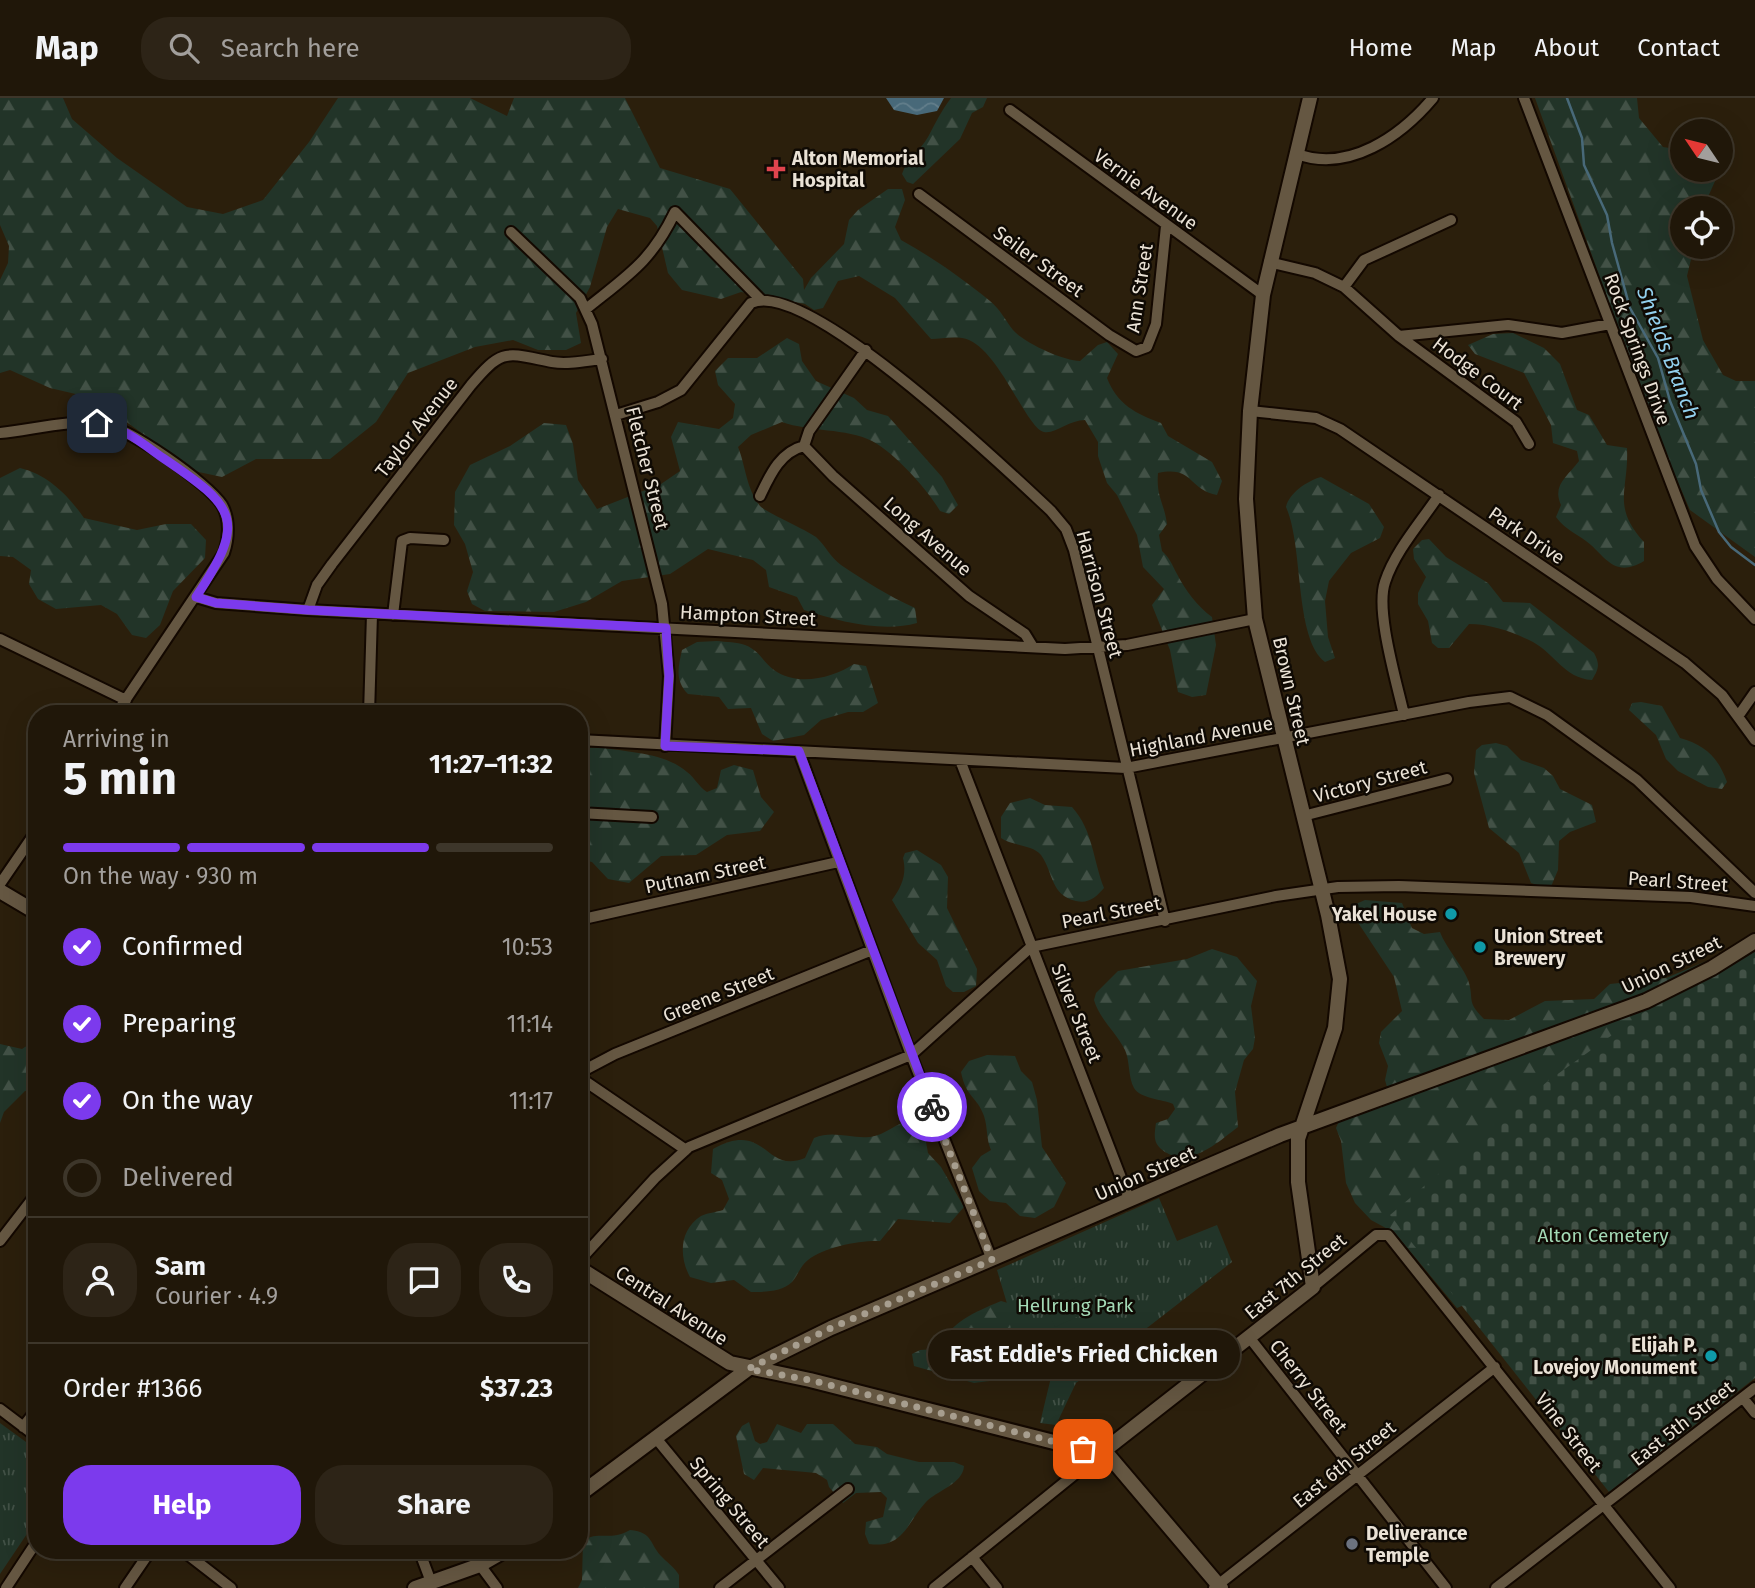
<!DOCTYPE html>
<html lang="en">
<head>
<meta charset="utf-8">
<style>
	body { margin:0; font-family:"Fira Sans",sans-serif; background:#2d2417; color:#f1f3f6; height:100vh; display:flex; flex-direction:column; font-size:26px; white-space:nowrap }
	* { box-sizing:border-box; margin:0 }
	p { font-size:23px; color:#a29f9c }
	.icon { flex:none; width:38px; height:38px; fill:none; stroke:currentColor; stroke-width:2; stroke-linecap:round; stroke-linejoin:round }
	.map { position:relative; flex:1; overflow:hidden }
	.details { position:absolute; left:28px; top:607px; width:560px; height:854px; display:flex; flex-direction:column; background:#201709; border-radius:28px; box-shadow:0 7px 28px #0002,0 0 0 2px #3d362a }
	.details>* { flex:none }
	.needle { width:46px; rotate:305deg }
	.tools { position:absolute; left:1670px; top:21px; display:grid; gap:14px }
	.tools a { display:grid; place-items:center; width:63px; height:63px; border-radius:50%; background:#201709; box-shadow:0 7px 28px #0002,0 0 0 2px #3d362a; font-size:35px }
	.pin { position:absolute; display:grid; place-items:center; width:60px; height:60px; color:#fff; margin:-30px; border-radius:14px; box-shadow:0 4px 10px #0006 }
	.courier { position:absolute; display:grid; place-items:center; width:70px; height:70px; margin:-35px; border:5px solid #7c3aed; border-radius:50%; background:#fff; color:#222; box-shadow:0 2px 9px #0007 }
	.bubble { position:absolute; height:49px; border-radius:24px; background:#201709; box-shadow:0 7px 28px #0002,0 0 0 2px #3d362a; font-size:23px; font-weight:700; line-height:49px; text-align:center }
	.summary em { font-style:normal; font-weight:700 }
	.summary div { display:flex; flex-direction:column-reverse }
	.summary { display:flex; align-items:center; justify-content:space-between; height:119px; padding:0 35px }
	h1 { font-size:46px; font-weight:700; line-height:52px }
	.bar { display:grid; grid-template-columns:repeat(4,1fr); gap:10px 7px; align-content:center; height:84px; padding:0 35px }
	.bar i { height:9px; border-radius:5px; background:#3d362a }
	.bar .active { background:#7c3aed }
	.bar p { grid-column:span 4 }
	.line { display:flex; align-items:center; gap:18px; padding:0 35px; border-top:2px solid #3d362a }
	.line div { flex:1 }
	.round { display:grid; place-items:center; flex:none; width:74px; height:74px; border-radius:28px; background:#2d2417 }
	ol { padding:0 35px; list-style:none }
	li { display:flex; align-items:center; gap:21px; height:77px }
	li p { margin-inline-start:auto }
	li .icon { padding:7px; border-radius:50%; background:#7c3aed; color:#fff; stroke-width:4 }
	li:last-child { color:#a29f9c }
	li i { width:38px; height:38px; border:4px solid #3d362a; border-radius:50% }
	.primary-button { display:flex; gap:14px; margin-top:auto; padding:14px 35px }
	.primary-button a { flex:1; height:80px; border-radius:28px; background:#7c3aed; color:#fff; font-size:28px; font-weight:700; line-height:80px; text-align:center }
	.primary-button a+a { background:#2d2417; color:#f1f3f6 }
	header { display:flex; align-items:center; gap:42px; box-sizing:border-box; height:98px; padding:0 35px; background:#201709; border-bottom:2px solid #3d362a }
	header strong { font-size:33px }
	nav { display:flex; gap:38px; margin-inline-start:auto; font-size:24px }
	.search { width:490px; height:63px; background:#2d2417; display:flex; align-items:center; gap:18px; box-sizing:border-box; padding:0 24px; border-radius:28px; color:#a29f9c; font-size:26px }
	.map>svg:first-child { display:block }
	.forest { fill:url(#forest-firs) }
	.cemetery { fill:url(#cemetery-stones) }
	.park { fill:url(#park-tufts) }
	.pitch { fill:#223428 }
	.water { fill:url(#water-waves) }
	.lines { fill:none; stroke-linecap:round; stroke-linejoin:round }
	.stream { stroke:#486979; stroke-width:2.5 }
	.minor-casing { stroke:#130800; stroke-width:14 }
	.tertiary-casing { stroke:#130800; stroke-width:18 }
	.minor { stroke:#655742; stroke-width:10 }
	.tertiary { stroke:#655742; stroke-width:14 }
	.done { stroke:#a79e8f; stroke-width:7; stroke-dasharray:0 12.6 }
	.route { stroke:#7c3aed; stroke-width:9 }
	.health-dot { fill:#e0444e; stroke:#0f0a04; stroke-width:2.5 }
	.culture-dot { fill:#0f9aa8; stroke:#0f0a04; stroke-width:2.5 }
	.worship-dot { fill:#6b7280; stroke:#0f0a04; stroke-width:2.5 }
	.labels { text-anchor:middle; stroke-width:5; stroke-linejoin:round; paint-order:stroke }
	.poi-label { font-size:19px; font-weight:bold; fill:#eae2d6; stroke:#0f0a04; text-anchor:start }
	.street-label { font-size:19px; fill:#eae2d6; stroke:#0f0a04 }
	.park-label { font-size:19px; fill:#a4dab6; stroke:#0f0a04 }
	.water-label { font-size:21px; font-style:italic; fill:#92cfed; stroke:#0f0a04 }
</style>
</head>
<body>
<header>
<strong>Map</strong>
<div class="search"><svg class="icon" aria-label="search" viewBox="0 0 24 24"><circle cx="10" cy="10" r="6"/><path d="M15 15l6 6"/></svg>Search here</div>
<nav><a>Home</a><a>Map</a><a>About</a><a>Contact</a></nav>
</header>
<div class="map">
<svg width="1755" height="1490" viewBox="0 0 1755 1490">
	<defs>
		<pattern id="forest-firs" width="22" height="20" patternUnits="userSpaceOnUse" patternTransform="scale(1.75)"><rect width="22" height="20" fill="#223428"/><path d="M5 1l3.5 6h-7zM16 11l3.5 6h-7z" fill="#425146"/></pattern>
		<pattern id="cemetery-stones" width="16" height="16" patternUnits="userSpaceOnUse" patternTransform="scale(1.75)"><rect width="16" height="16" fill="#223428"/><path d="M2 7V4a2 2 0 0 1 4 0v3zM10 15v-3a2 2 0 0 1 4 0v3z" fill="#425146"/></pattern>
		<pattern id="park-tufts" width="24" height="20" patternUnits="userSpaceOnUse" patternTransform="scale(1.75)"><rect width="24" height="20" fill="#223428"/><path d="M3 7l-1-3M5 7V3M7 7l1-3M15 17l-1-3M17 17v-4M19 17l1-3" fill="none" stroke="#425146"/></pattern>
		<pattern id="water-waves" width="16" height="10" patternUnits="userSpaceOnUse" patternTransform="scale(1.75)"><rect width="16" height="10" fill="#486979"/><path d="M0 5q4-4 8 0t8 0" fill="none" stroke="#637e8b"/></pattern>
	</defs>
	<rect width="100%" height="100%" fill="#2b1f0c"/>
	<path class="forest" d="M0 0H63L72 21 117 60 187 109 223 116 263 102 309 44 338 0H470L507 18 514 0H625L660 70 730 91 803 181 804 192 811 180 844 146 849 122 858 112 888 91H902L905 102 895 129 901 142C932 159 963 181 990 203 1001 212 1005 222 1013 232 1024 245 1064 263 1080 263L1098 247 1107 244 1118 256 1107 280C1117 306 1136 316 1161 325L1168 338 1212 364 1222 383 1217 397C1189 392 1193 367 1158 375 1156 399 1164 404 1167 426L1159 437 1162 453C1170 460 1172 467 1177 476 1185 492 1198 509 1212 519L1216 547 1206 597 1192 599 1178 594 1170 552 1152 507 1164 491 1143 469 1137 437 1117 397 1107 385 1098 358V344L1085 322C1069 322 1056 336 1044 334 1027 331 1001 256 969 242 958 237 942 241 931 241L895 200 859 178 838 183 823 210 814 212 805 206 741 194 721 201 682 192 668 175 657 128 650 120 618 111 607 129 590 189 576 215 581 245 566 252H538L513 242 475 249 408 275 376 324 330 361H256L222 379 194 373 121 320 80 297 50 290 10 272 0 275V182L8 165 9 148 0 127Z
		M951 0H987L983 9 972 15 960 41 913 86 907 84 902 76C907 60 920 53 928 39 935 26 941 13 951 0Z
		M1535 0H1637L1639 20 1663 49 1682 52V72H1720L1703 110H1682V149H1694L1687 178 1703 242 1723 277 1736 283H1755V459L1690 412 1653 326Z
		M1513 235 1544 250 1560 266 1577 312 1589 317 1607 347 1627 350C1629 392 1611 408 1644 444V463C1617 479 1608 463 1591 447 1580 437 1565 432 1556 419L1561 407C1552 387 1567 379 1579 363L1577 353 1553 345 1551 327 1524 275 1475 256 1468 247 1493 236Z
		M787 240 799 246 802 263 816 283 854 300 867 312 888 318 942 379 958 407 949 416 940 413C928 392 895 355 872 343 846 330 810 334 782 324L751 337 738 349C746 369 746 390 760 408 767 415 803 430 816 439 825 447 831 460 841 467 865 483 888 498 915 510L917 525C882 535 838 523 804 512L797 499 769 489 766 472 753 462 708 451 670 476 622 483 586 504 554 514 485 513 472 506 467 493 473 474 465 446 454 427 455 394 470 367 510 348 544 325 566 327 573 346 578 382 597 411 661 386 680 373 671 339 678 324 719 331 733 320 735 306 718 287 715 273 728 260H757Z
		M20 370C47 376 69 398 84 420L137 432 166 426H191L206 442 205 460 173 493 160 527 146 540 132 537 117 516 101 507 56 511 38 501 29 486 31 472 13 459 0 458V380Z
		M1321 379 1369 406 1384 429 1380 440 1351 455 1329 483 1325 503 1328 539 1335 560 1325 564C1294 540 1304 449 1286 409 1289 395 1307 383 1321 379Z
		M1429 441 1446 459 1488 485 1503 504 1530 505 1594 555C1600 566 1599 571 1592 582 1564 580 1555 556 1533 544 1513 534 1491 526 1469 526L1449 550H1438L1432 545 1428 523 1418 506V495L1426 479 1414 461 1413 451 1422 442Z
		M717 543C726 544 737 544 745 547 759 552 763 564 774 572 797 589 833 580 854 566L866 568 878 605 863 614H848L821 622 804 637 773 643 762 636 751 610 728 611 719 599 688 596C675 583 678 570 682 552L697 544Z
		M1641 604 1662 608 1680 640C1705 647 1718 659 1727 684L1722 691 1708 689 1678 673 1666 661 1656 637 1629 612 1632 605Z
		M1496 645 1507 648 1521 662 1544 670 1553 678 1560 691 1592 707 1596 724 1570 734 1559 743 1558 772 1550 791 1531 785 1519 755 1489 730 1474 675 1476 652 1482 647Z
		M600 649C629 655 664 654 687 674 695 680 698 688 707 694L717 690 721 672 734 667 753 672 761 699 774 714 760 733 727 737 696 757 661 758 629 785 608 781 592 764 579 761V651Z
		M1030 700 1045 707 1072 709C1093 732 1093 762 1104 790 1096 799 1089 806 1076 803 1050 797 1054 775 1041 757 1033 747 1013 748 1001 740V719L1010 705Z
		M917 752 941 767 948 779 947 810 977 871 976 888 964 894H953L946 888 937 862 918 845 892 802C902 788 907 776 903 760L905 755Z
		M1365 802 1402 805 1412 830 1424 836 1440 834C1446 850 1464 870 1468 882 1475 902 1465 902 1484 921L1509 922 1545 903 1594 901 1610 886 1666 880 1723 856 1755 854V866L1484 1199 1457 1210 1395 1135 1371 1122 1355 1105 1346 1085 1341 1043 1336 1030 1339 1023 1391 1003 1385 982 1388 968 1379 945 1381 934 1402 913 1394 879 1355 820 1356 806Z
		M1212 851 1237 859 1257 883 1251 908 1255 940 1253 951 1244 962 1235 994 1238 1029C1218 1044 1191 1070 1165 1054 1153 1046 1154 1039 1156 1025L1168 1021 1175 1011 1173 1006C1162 1001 1141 1001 1134 990 1128 979 1130 963 1125 952 1116 934 1100 922 1094 902L1096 895 1118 873 1187 861Z
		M37 941V992L25 993 4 1014 0 1025V946L22 951Z
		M987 957 1015 958 1021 973 1032 984 1037 1002 1042 1049 1066 1085 1054 1109 1035 1120 1020 1118 1006 1105 990 1103 979 1093 972 1070 981 1058 991 1052C986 1041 988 1030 984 1018 977 998 966 1000 961 974L969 963Z
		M911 1022 924 1033 928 1055 941 1069 964 1109 950 1125 898 1121 880 1143C860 1142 824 1149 808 1162 801 1167 798 1177 792 1184 782 1194 764 1194 751 1194L734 1182 711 1185 690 1179C679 1159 679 1132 701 1118 707 1115 717 1114 723 1112L729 1101 722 1082 711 1075 713 1051C767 1021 764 1077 805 1060L814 1040C834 1032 850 1041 870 1039 886 1037 895 1025 911 1022Z
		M1001 1203 1018 1208 1024 1248 1004 1281 974 1285 914 1268 912 1256 920 1252 937 1251C952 1223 973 1215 1001 1203Z
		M749 1324 755 1343 760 1346 767 1344 777 1326 801 1335 807 1326H833L855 1346 877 1349 887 1356 919 1364H954L964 1368C963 1386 936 1393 926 1404 907 1424 904 1451 869 1446L865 1436 866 1424 883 1419 887 1400 881 1394 856 1395 843 1405 829 1389 827 1382 816 1375 763 1370 754 1382 744 1376 736 1338 742 1328Z
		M630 1432C654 1434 649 1447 663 1460 669 1466 674 1469 679 1477V1490H578L582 1482 583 1442C599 1433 612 1443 630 1432Z"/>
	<path class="cemetery" d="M1755 860V1280L1609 1394 1390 1117 1548 983 1647 912 1741 863Z"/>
	<path class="park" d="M1159 1100 1177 1143 1217 1127 1232 1164 1076 1285 1056 1327 1040 1325 1052 1275 1009 1265 1011 1219 997 1172Z
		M0 1325 37 1352V1421L0 1476Z"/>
	<path class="pitch" d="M1081 1187 1092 1212 1055 1229 1044 1205Z
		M1120 1218 1135 1233 1111 1251 1106 1247 1099 1253 1096 1250 1084 1262 1064 1241 1077 1228 1082 1233 1087 1229 1093 1234 1100 1229 1106 1232Z"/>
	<path class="water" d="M886 0H944L937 13 917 17 894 12Z"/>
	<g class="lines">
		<path class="stream" d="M1567 0 1582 40 1584 67 1607 117 1612 145 1630 210 1658 260 1670 303 1696 366 1701 392 1719 434 1731 449 1755 467"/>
		<g class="minor-casing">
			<path id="minor" d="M1524 0 1695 448 1717 481 1755 521
				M1010 12 1263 197
				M1297 56C1349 75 1401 38 1433 0
				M919 96 1109 237 1136 253 1147 249 1156 226 1166 128
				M511 134 580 200 592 226 662 506 669 578 665 648
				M1269 164 1315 175 1344 189 1399 238 1516 324 1529 346
				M1344 189 1364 162 1451 122
				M586 211C628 177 651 164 675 114L761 202
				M1399 238 1508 227 1562 235 1610 226
				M1250 313 1316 320 1340 331 1685 565 1722 597 1755 642
				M616 317 658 304 681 292 751 205C807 180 1007 372 1051 413L1066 431 1074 452 1165 823
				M0 335C32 332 70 321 102 326 128 329 208 385 222 407 230 421 229 440 224 455L116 616
				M804 348 833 378 969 498 1025 536 1033 549
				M804 348 809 333 866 252
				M760 398C770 377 780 354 804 348
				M196 499 216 505 308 512 1065 551 1127 547 1255 521
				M308 512 317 487 332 466 471 287C503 249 506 255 552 264 568 267 585 263 602 261
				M393 517 402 443 410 440 444 442
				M0 541 126 602
				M120 610 134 616
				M369 616 372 516
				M1404 617C1397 585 1375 513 1385 484 1395 453 1421 424 1439 397
				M1739 617 1755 594
				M579 642 1126 670 1469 604 1510 599 1547 617 1637 682 1755 795
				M799 654 911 957 992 1162
				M960 662 1130 1103
				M579 715 652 719
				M1303 718 1447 681
				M0 786 37 732
				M579 822 838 764
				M579 975 615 956 872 852
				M579 979 686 1052
				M0 1143 37 1095
				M579 1163 655 1080 689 1049 911 957 1031 849 1276 798 1338 789 1399 788 1691 799 1755 808
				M1313 1189 1376 1137H1388L1670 1490
				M1249 1239 1446 1490
				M1743 1300 1755 1315
				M0 1311 37 1339
				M23 1329 37 1311
				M655 1339 779 1490
				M182 1452 231 1490
				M419 1452 431 1484
				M972 1459 997 1490
				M480 1467 497 1490
				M6 1490 37 1443
				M125 1490 151 1452
				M720 1490 848 1391
				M934 1490 1101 1355
				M1214 1490 1495 1269
				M1496 1490 1755 1290"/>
		</g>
		<g class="tertiary-casing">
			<path id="tertiary" d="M0 793 37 815
				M579 1170 730 1265 810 1282 1109 1358 1221 1490
				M1101 1355 1313 1189 1298 1084V1041L1335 930 1340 881 1328 817 1255 521 1246 401 1250 313 1263 197 1310 0
				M579 1397 748 1271 831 1230 1280 1037 1646 903 1712 870 1755 843
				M415 1490 480 1467 506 1452"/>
		</g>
		<use href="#minor" class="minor"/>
		<use href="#tertiary" class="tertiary"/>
	</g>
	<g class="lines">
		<path class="done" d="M932 1009 992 1162 831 1230 748 1271 810 1282 1083 1351"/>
		<path class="route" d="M97 325C122 328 143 346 163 360 237 410 247 422 196 499L216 505 308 512 666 530 669 578 665 648 799 653 932 1009"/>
	</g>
	<path class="health-dot" d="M772.5 60.5h7v7h7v7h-7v7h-7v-7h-7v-7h7z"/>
	<g class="culture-dot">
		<circle cx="1451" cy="816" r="7"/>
		<circle cx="1480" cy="849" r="7"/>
		<circle cx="1711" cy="1258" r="7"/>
	</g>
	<circle class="worship-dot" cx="1352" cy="1446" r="7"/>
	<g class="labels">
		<g class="poi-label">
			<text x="792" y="67">Alton Memorial<tspan x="792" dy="22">Hospital</tspan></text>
			<text x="1437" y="823" text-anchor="end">Yakel House</text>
			<text x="1494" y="845">Union Street<tspan x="1494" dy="22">Brewery</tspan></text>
			<text x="1697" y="1254" text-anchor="end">Elijah P.<tspan x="1697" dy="22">Lovejoy Monument</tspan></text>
			<text x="1366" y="1442">Deliverance<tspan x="1366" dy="22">Temple</tspan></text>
		</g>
		<g class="street-label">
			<text transform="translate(1146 91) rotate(36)" y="7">Vernie Avenue</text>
			<text transform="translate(1039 163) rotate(36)" y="7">Seiler Street</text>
			<text transform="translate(1139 190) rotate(-81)" y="7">Ann Street</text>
			<text transform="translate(1638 251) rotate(70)" y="7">Rock Springs Drive</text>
			<text transform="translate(1478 275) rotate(37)" y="7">Hodge Court</text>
			<text transform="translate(416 329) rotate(-52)" y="7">Taylor Avenue</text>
			<text transform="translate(648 370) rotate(76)" y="7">Fletcher Street</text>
			<text transform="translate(1527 437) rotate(34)" y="7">Park Drive</text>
			<text transform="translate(928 438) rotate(41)" y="7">Long Avenue</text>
			<text transform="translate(1100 496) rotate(75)" y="7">Harrison Street</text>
			<text transform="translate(748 517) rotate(3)" y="7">Hampton Street</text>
			<text transform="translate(1292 593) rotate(77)" y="7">Brown Street</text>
			<text transform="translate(1201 638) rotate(-11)" y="7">Highland Avenue</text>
			<text transform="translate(1370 683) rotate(-15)" y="7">Victory Street</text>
			<text transform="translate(705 776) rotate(-12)" y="7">Putnam Street</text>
			<text transform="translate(1678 783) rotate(4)" y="7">Pearl Street</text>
			<text transform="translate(1111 814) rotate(-11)" y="7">Pearl Street</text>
			<text transform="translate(1671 866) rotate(-26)" y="7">Union Street</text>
			<text transform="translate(718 896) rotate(-22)" y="7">Greene Street</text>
			<text transform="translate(1077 915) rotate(68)" y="7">Silver Street</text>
			<text transform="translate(1145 1075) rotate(-24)" y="7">Union Street</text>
			<text transform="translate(1295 1178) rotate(-39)" y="7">East 7th Street</text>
			<text transform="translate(672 1207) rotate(33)" y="7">Central Avenue</text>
			<text transform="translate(1309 1288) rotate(52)" y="7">Cherry Street</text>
			<text transform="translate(1682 1325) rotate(-38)" y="7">East 5th Street</text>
			<text transform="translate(1569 1334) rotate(52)" y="7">Vine Street</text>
			<text transform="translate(1344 1366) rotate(-39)" y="7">East 6th Street</text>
			<text transform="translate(730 1404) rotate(50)" y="7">Spring Street</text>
		</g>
		<g class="park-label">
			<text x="1603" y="1144">Alton Cemetery</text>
			<text x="1075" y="1214">Hellrung Park</text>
		</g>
		<g class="water-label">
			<text transform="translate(1668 255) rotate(69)" y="7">Shields Branch</text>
		</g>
	</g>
</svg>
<div class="tools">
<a><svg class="needle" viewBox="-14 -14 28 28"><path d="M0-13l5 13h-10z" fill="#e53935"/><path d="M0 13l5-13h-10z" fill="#a29f9c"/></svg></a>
<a><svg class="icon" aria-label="locate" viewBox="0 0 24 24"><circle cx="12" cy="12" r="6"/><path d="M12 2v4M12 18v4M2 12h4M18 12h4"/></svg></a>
</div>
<div class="pin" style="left:1083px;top:1351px;background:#ea580c"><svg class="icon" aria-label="bag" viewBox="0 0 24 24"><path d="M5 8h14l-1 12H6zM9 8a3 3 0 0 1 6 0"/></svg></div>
<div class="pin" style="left:97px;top:325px;background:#1f2937"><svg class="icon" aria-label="home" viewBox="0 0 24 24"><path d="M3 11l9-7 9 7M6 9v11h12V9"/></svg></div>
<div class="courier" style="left:932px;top:1009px"><svg class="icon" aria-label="bike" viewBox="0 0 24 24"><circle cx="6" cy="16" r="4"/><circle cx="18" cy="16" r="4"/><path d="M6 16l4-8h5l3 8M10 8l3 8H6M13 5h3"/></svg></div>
<div class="bubble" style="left:928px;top:1232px;width:312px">Fast Eddie's Fried Chicken</div>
<section class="details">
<div class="summary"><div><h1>5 min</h1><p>Arriving in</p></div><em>11:27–11:32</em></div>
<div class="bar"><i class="active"></i><i class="active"></i><i class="active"></i><i></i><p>On the way · 930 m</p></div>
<ol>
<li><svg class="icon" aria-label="check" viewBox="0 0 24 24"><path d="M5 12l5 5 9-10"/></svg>Confirmed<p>10:53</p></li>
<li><svg class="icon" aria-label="check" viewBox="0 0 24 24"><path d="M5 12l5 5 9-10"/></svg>Preparing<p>11:14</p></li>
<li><svg class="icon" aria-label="check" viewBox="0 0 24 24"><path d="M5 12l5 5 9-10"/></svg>On the way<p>11:17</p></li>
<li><i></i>Delivered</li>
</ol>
<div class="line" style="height:126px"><a class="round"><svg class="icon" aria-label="person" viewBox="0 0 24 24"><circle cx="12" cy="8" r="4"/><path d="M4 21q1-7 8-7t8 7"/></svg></a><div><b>Sam</b><p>Courier · 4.9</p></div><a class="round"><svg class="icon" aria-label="chat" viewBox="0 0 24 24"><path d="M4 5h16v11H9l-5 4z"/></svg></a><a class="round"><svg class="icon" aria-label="phone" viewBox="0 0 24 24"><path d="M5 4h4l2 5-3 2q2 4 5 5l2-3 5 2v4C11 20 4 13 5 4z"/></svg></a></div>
<div class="line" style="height:91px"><div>Order #1366</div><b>$37.23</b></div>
<div class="primary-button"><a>Help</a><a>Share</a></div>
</section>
</div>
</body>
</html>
